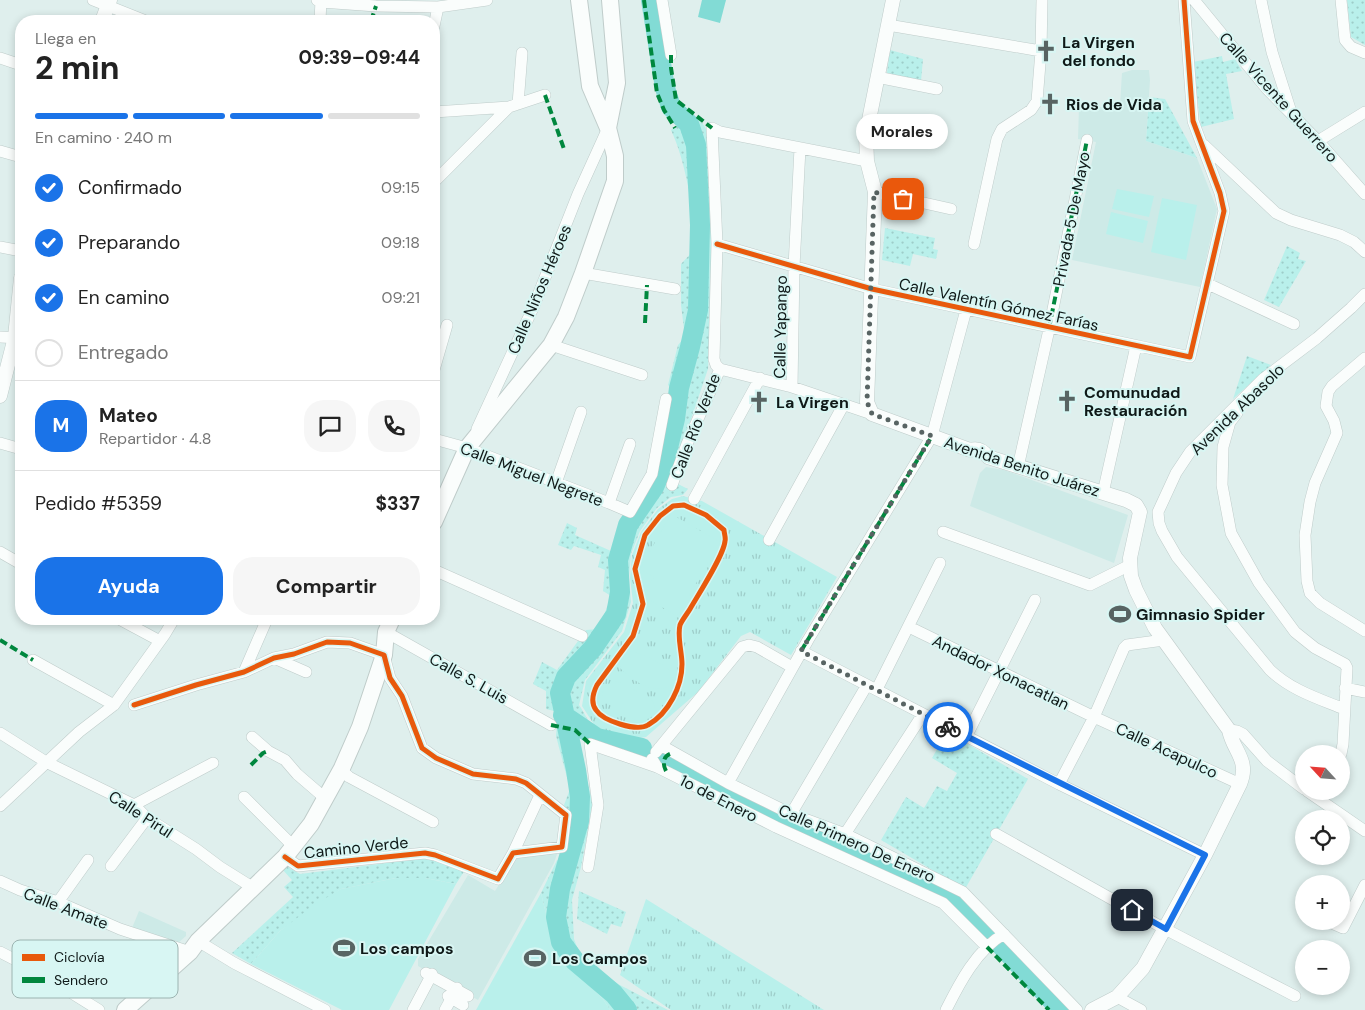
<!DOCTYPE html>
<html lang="es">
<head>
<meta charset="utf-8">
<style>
	body { margin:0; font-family:"DM Sans",sans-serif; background:#f6f6f6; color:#222; height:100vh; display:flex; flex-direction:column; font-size:19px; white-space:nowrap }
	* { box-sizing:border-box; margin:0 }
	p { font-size:16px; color:#767676 }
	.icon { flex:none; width:28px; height:28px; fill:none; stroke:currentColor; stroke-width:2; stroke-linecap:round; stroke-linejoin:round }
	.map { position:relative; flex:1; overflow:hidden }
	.details { position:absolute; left:15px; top:15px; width:425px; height:610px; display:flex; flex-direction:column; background:#fff; border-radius:20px; box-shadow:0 2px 8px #0003 }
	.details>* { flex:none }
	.needle { width:32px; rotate:296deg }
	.buttons { position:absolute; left:1295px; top:745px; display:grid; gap:10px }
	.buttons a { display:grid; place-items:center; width:55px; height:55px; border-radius:50%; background:#fff; box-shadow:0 2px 8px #0003; font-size:25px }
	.pin { position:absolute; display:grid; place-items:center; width:42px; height:42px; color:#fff; margin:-21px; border-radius:10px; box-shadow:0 2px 8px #0006 }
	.courier { position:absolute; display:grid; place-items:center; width:50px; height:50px; margin:-25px; border:4px solid #1a73e8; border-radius:50%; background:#fff; color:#222; box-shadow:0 1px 6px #0007 }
	.bubble { position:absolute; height:35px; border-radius:18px; background:#fff; box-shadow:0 2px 8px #0003; font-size:16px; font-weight:700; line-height:35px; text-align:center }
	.summary em { font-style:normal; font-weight:700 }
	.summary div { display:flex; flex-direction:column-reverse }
	.summary { display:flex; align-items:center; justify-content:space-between; height:85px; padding:0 20px }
	h1 { font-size:32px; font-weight:700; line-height:38px }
	.bar { display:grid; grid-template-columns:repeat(4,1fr); gap:8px 5px; align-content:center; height:60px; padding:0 20px }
	.bar i { height:6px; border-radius:4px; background:#e0e0e0 }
	.bar .on { background:#1a73e8 }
	.bar p { grid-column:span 4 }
	.line { display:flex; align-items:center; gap:12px; padding:0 20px; border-top:1px solid #e0e0e0 }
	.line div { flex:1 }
	.round { display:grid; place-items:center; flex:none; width:52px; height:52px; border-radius:20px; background:#f6f6f6 }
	ol { padding:0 20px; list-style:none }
	li { display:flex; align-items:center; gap:15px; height:55px }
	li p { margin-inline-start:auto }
	li .icon { padding:5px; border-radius:50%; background:#1a73e8; color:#fff; stroke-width:4 }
	li:last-child { color:#767676 }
	li i { width:28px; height:28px; border:2px solid #e0e0e0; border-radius:50% }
	.primary-button { display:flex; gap:10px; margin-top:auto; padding:10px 20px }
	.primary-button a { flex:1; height:58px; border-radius:20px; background:#1a73e8; color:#fff; font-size:20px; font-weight:700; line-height:58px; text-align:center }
	.primary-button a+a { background:#f6f6f6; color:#222 }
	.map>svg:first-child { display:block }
	.built { fill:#cdeae7 }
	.grass { fill:url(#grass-dots) }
	.park { fill:url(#park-tufts) }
	.pitch { fill:#b9f0eb }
	.water { fill:#82dbd5 }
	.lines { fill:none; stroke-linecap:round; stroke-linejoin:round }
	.river { stroke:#82dbd5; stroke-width:20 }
	.minor-casing { stroke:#bfccca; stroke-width:12 }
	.tertiary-casing { stroke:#bfccca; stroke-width:15 }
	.secondary-casing { stroke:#bfccca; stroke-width:18 }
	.minor { stroke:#fafdfc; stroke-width:11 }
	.tertiary { stroke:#fafdfc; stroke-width:14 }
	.secondary { stroke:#fafdfc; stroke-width:16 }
	.quiet { stroke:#00873e; stroke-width:4; stroke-dasharray:8 4; stroke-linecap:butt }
	.cycleway-casing { stroke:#d8f6f3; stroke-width:8 }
	.cycleway { stroke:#e8590c; stroke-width:5 }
	.done { stroke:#586463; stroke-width:5; stroke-dasharray:0 9 }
	.route { stroke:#1a73e8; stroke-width:6 }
	.labels { text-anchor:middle; stroke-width:4; stroke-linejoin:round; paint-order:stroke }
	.poi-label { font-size:16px; font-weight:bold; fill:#0f1918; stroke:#d8f6f3; text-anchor:start }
	.street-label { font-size:16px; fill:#0f1918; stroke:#d8f6f3 }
	.key { fill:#d8f6f3; stroke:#9cb4b1; stroke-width:1 }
	.key-label { font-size:14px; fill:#0f1918 }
</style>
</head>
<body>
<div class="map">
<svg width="1365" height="1010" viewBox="0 0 1365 1010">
	<defs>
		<pattern id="grass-dots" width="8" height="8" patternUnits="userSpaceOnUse" patternTransform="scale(1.25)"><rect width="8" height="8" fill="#b9f0eb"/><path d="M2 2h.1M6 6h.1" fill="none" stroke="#9ecdc9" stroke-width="1.8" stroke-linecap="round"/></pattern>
		<pattern id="park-tufts" width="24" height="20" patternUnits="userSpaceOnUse" patternTransform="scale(1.25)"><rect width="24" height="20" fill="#b9f0eb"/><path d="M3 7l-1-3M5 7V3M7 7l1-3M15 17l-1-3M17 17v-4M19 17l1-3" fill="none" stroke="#9ecdc9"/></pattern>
	</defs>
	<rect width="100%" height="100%" fill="#dfefed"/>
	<path class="built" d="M1132 70H1149L1150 80 1146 141 1197 158 1217 209 1200 287 1072 260 1096 142 1078 139 1079 107H1108L1120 106 1122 73Z
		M986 467 1004 470 1128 515 1114 563 970 506 980 473Z
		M558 851 554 863 478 1000 418 966V959L468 875 495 891 517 856Z
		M139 911 186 932V936L178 943 132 928Z"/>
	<path class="grass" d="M646 0H661L670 55C669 60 673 98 675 101 683 111 699 116 705 127 707 130 708 135 709 139L713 246 708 369 680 452 678 484 688 489 683 495 671 497 657 508 640 531 631 554 629 578 631 602 622 631 585 680 579 705C584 712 589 724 595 728 609 738 630 741 646 739L640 746 597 736 567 714 593 802 581 867 572 900 574 939 579 952 595 968 618 984 668 1010H610L603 999 554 947 541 893 557 860 563 863 569 838 564 805 570 789 556 736 558 712 546 709V691L533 684 542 662 557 670 586 630 599 629 611 596 603 591 605 570 598 567 601 555 574 546 571 550 558 545 567 523 577 528 575 535 611 551 615 544 627 541 632 526 657 488 668 464 682 397 668 385 678 345 685 337 681 305V264L694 250C695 215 686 162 671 130L679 124 668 110 660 89Z
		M1347 0H1365V45L1351 37Z
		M890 50 923 59 921 81 887 73Z
		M1222 56 1223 62 1235 59 1242 71 1226 74 1234 119 1201 127 1193 62Z
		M1149 97 1165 99 1197 158 1146 141Z
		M885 228 935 238 933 249 938 250 936 259 913 254 910 266 882 260Z
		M1287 246 1300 253 1298 259 1306 261 1279 307 1264 300Z
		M1247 356 1271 365 1233 399Z
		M947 732 1028 779 965 889 881 840 906 797 924 808 937 786 947 791 957 773 932 758Z
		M426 858 465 870 456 884 425 878H396L341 889 280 931 251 964 232 953 293 897 284 887 292 880 282 869 286 866 300 874Z
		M579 891 626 912 621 927 611 924 607 934 577 919Z"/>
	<path class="park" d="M683 496 702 501 837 577 791 655 750 632 741 636 698 692 646 737 634 739 614 735 595 726 582 706 586 681 624 632 633 603 630 578 632 555 641 532 658 509 672 499Z
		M646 899 824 1010H671L620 975Z"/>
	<path class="pitch" d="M1117 189 1154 196 1149 217 1112 209Z
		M1162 198 1197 205 1186 260 1151 252Z
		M1111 212 1148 221 1143 243 1106 234Z
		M671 514 720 542 677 616 643 596 654 577 640 569Z
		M631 651C640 653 668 665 672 673 673 677 672 681 671 685 654 696 632 680 620 668 620 658 623 655 631 651Z
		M614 681 621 683 650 698C656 704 655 708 653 716 649 718 646 720 641 721 630 721 610 706 602 698 602 689 606 685 614 681Z
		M396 878H425L456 884 389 1010H342L251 964 280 931 314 905 341 889Z
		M541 893 554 947 603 999 610 1010H476Z"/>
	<path class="water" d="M702 0H726L720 23 698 17Z"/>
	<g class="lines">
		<path class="river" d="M563 715 597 738 642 748
			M661 757 790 821 956 894 995 939 1061 1010
			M627 1010 614 994 575 961 561 942 556 917 560 889 579 821 580 797 576 770 560 693 566 677 593 648 616 614 620 592 618 560 628 525 654 487 664 464 675 419 679 388 690 347 698 310 700 225 696 145 689 124 671 107 665 88 651 0"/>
		<g class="minor-casing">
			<path id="minor" d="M93 0 146 21
				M317 0 321 2 376 6 438 7 487 0
				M662 0 671 55
				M1194 0 1267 89 1318 141 1365 194
				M1261 0 1272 52 1291 112
				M1341 0 1345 40 1351 47 1365 53
				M320 21 321 0
				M888 25 1041 51
				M434 26 438 7
				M0 58 21 65
				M877 77 937 89
				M518 104 522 53
				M434 112 509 107 545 95
				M712 128 720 132 867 161
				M1318 141 1365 112
				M1204 145 1276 213 1291 220 1340 235 1354 242 1365 252
				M0 151 21 157
				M434 182 509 107
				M875 192 951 209
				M717 244 872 289 1190 357 1224 211 1220 193 1193 121 1184 0
				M974 244 997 139 1002 129 1031 110 1037 101 1041 51 1042 0
				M0 247 21 251
				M583 273 675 289
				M1208 284 1294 324
				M0 337 21 338
				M551 345 642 375
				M1365 358 1332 386 1328 392 1326 406 1334 421 1337 433 1315 483 1310 502 1305 535 1307 581 1310 593 1320 603 1365 631
				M720 369 792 387 872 414
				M434 370 447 325
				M792 387 794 267 800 148
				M1237 413 1230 422 1223 447 1222 485 1231 533 1259 583 1295 632 1315 648 1345 664 1347 668 1343 744 1341 754
				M477 429 533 308 578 194 608 128
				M434 439 467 448 609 503 630 512 652 474 666 399
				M0 443 21 449
				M1018 467 1048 334 1087 140
				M556 483 581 412
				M672 485 687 444 720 369 716 365 714 359 717 244 712 128
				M1103 493 1136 346
				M694 499 760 378
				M609 503 630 444
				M943 532 1090 585 1130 565
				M769 540 844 404
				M0 552 21 564
				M434 570 582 636
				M119 619 160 641
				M909 627 1094 717 1240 784
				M386 632 551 725
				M801 651 1059 784 1205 855
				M274 658 306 672
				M33 660 114 705
				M244 672 267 619
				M1345 688 1365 692
				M877 689 940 563
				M134 705 196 685 244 672 274 658 294 654 327 642 350 643 384 655 390 678 402 696 422 748 436 758 473 774 516 779 526 783 566 815 562 847 513 853 498 879 435 855 425 853 298 866 285 857
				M1344 709C1317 698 1291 690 1270 670L1177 557 1162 531 1159 523 1158 512 1176 473 1190 452 1263 379 1317 338 1351 308 1365 294
				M1229 730 1237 731 1243 734 1267 761 1304 789
				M0 733 46 762 134 805 147 818 196 849 220 867 252 887
				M252 737 268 751 285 760 297 774 326 799
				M966 737 1035 600
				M659 748 664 747 728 783 791 814 845 834 963 892 1077 1010
				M656 752 742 647 749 645 757 647 792 667
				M652 759 657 767 776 827 943 903 987 947
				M342 768 341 770 349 777 433 822
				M728 783 808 640 932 436 966 310
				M1059 784 1094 717 1124 648 1127 645 1164 640
				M1307 791 1365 831
				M244 797 294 847
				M134 805 213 763
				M0 806 79 732 114 705 165 634 174 619
				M791 814 867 685
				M845 834 923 714
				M996 834 1165 929 1295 996
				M513 853 540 795
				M111 866 147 818
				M588 867 598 805 590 744 657 767
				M0 881 20 890 58 902 120 929 190 952
				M58 902 88 860
				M1327 921 1343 928 1365 885
				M198 941 234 963 325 1010
				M0 952 35 970 99 1010
				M426 973 468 996
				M448 996 463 1005
				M1117 997 1141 1010
				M413 1010 432 974
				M445 1010 457 988
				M946 1010C959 984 977 949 1004 934"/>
		</g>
		<g class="tertiary-casing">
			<path id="tertiary" d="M893 0 866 135 867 161 875 192 867 402 872 414 970 450C977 448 983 450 988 457L1126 500 1136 505 1140 512 1130 558 1131 576 1136 590 1155 628 1229 730C1233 751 1250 760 1240 784L1205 855 1143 968 1117 997 1092 1010
				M102 21 110 0
				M0 396 15 337 21 278"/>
		</g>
		<g class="secondary-casing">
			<path id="secondary" d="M579 0 590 86 608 128
				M434 522 467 448 551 345 566 317 583 273 615 181V156L608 128 617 83 610 0
				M125 1010 190 952 198 941 285 857 311 824 342 768 360 727 384 655 386 632 392 619"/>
		</g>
		<use href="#minor" class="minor"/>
		<use href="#tertiary" class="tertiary"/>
		<use href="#secondary" class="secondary"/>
		<path class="quiet" d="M644 0 657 93 664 110 675 128
			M371 21 376 6
			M671 55V68L676 100 712 128
			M545 95 564 149
			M645 323 647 285
			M1049 328 1087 140
			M0 640 33 660
			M801 651 932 436
			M551 725 575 730 590 744
			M251 765 263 753 268 751
			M666 771C662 763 663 755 673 753
			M987 947 1049 1010"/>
		<g class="cycleway-casing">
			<path id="cycleway" d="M717 244 872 289 1190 357 1224 211 1220 193 1193 121 1184 0
				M684 505 706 515 724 530C724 533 726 538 725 541 724 555 698 595 690 609 687 614 682 620 680 625 677 637 682 652 682 664 682 686 669 713 648 725 637 732 603 721 596 710 590 702 593 693 597 685L633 636 643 604 635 569 645 535 660 516 673 506Z
				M134 705 196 685 244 672 274 658 294 654 327 642 350 643 384 655 390 678 402 696 422 748 436 758 473 774 516 779 526 783 566 815 562 847 513 853 498 879 435 855 425 853 298 866 285 857"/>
		</g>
		<use href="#cycleway" class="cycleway"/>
	</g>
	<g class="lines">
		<path class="done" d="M903 199 874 192 867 402 872 414 932 436 801 651 948 727"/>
		<path class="route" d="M948 727 1205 855 1166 929 1132 910"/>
	</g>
	<defs>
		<g id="church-bare" transform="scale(1.725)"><path d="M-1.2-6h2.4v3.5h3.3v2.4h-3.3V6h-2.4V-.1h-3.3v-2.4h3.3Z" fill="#586463" stroke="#d8f6f3" stroke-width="2.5" paint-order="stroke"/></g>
		<g id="stadium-bare" transform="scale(1.725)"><path d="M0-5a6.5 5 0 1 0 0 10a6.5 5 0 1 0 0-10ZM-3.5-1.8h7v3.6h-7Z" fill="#586463" stroke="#d8f6f3" stroke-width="2.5" paint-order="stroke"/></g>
	</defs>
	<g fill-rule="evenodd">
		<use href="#church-bare" x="1046" y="51"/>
		<use href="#church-bare" x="1050" y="104"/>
		<use href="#church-bare" x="1067" y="401"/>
		<use href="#church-bare" x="759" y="402"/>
		<use href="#stadium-bare" x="1120" y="614"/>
		<use href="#stadium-bare" x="344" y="948"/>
		<use href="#stadium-bare" x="535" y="958"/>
	</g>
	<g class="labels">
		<g class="poi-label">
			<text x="1062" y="48">La Virgen<tspan x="1062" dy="18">del fondo</tspan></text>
			<text x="1066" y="110">Rios de Vida</text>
			<text x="1084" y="398">Comunudad<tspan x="1084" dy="18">Restauración</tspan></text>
			<text x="776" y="408">La Virgen</text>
			<text x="1136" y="620">Gimnasio Spider</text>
			<text x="360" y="954">Los campos</text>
			<text x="552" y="964">Los Campos</text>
		</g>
		<g class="street-label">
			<text transform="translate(1279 97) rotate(48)" y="6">Calle Vicente Guerrero</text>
			<text transform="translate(1071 219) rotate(-79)" y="6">Privada 5 De Mayo</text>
			<text transform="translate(539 289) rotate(-67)" y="6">Calle Niños Héroes</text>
			<text transform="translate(999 304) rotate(12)" y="6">Calle Valentín Gómez Farías</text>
			<text transform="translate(780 327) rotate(-89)" y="6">Calle Yapango</text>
			<text transform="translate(1237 409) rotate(-44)" y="6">Avenida Abasolo</text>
			<text transform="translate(695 426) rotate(-69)" y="6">Calle Río Verde</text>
			<text transform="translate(1022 466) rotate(18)" y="6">Avenida Benito Juárez</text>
			<text transform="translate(532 474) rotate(21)" y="6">Calle Miguel Negrete</text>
			<text transform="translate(1001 672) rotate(26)" y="6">Andador Xonacatlan</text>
			<text transform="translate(469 678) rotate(29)" y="6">Calle S. Luis</text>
			<text transform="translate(1167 750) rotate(25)" y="6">Calle Acapulco</text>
			<text transform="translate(719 798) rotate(27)" y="6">1o de Enero</text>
			<text transform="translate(141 814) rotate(33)" y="6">Calle Pirul</text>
			<text transform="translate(857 843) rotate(24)" y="6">Calle Primero De Enero</text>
			<text transform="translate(356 847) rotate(-6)" y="6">Camino Verde</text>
			<text transform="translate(66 908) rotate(21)" y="6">Calle Amate</text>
		</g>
	</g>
	<rect x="12" y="940" width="166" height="58" rx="8" class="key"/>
	<rect x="22" y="954" width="23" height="7" fill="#e8590c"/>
	<rect x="22" y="977" width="23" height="6" fill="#00873e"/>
	<g class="key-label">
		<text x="54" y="962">Ciclovía</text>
		<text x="54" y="985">Sendero</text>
	</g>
</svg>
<div class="buttons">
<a><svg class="needle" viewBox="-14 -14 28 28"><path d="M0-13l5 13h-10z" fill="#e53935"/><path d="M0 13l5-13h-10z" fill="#767676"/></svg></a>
<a><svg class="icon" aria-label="locate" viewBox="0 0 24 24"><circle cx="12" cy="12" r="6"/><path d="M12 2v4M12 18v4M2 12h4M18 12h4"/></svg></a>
<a>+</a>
<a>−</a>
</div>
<div class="pin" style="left:903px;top:199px;background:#ea580c"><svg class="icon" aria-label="bag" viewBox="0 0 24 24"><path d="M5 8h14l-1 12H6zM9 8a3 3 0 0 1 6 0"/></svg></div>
<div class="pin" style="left:1132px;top:910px;background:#1f2937"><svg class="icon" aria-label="home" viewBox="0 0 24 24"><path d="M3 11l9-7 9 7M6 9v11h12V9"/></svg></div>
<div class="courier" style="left:948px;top:727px"><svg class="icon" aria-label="bike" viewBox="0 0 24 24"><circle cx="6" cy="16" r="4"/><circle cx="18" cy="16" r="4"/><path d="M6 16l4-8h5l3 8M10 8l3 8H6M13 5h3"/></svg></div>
<div class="bubble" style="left:856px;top:114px;width:92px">Morales</div>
<section class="details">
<div class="summary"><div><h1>2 min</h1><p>Llega en</p></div><em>09:39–09:44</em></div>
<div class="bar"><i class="on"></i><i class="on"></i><i class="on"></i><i></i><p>En camino · 240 m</p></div>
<ol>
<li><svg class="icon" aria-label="check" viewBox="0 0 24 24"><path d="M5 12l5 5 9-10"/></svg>Confirmado<p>09:15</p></li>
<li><svg class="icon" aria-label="check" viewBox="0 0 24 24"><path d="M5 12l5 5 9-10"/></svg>Preparando<p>09:18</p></li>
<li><svg class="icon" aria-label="check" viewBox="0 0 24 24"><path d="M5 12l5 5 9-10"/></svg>En camino<p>09:21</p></li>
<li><i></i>Entregado</li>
</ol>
<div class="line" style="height:90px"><b class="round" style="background:#1a73e8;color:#fff">M</b><div><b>Mateo</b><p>Repartidor · 4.8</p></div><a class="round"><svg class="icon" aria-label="chat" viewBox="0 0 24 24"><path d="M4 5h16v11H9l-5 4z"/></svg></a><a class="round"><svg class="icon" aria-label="phone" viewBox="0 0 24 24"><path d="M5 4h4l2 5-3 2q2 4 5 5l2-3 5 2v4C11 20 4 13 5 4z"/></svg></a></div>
<div class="line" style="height:65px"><div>Pedido #5359</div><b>$337</b></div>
<div class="primary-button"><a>Ayuda</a><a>Compartir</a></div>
</section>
</div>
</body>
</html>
